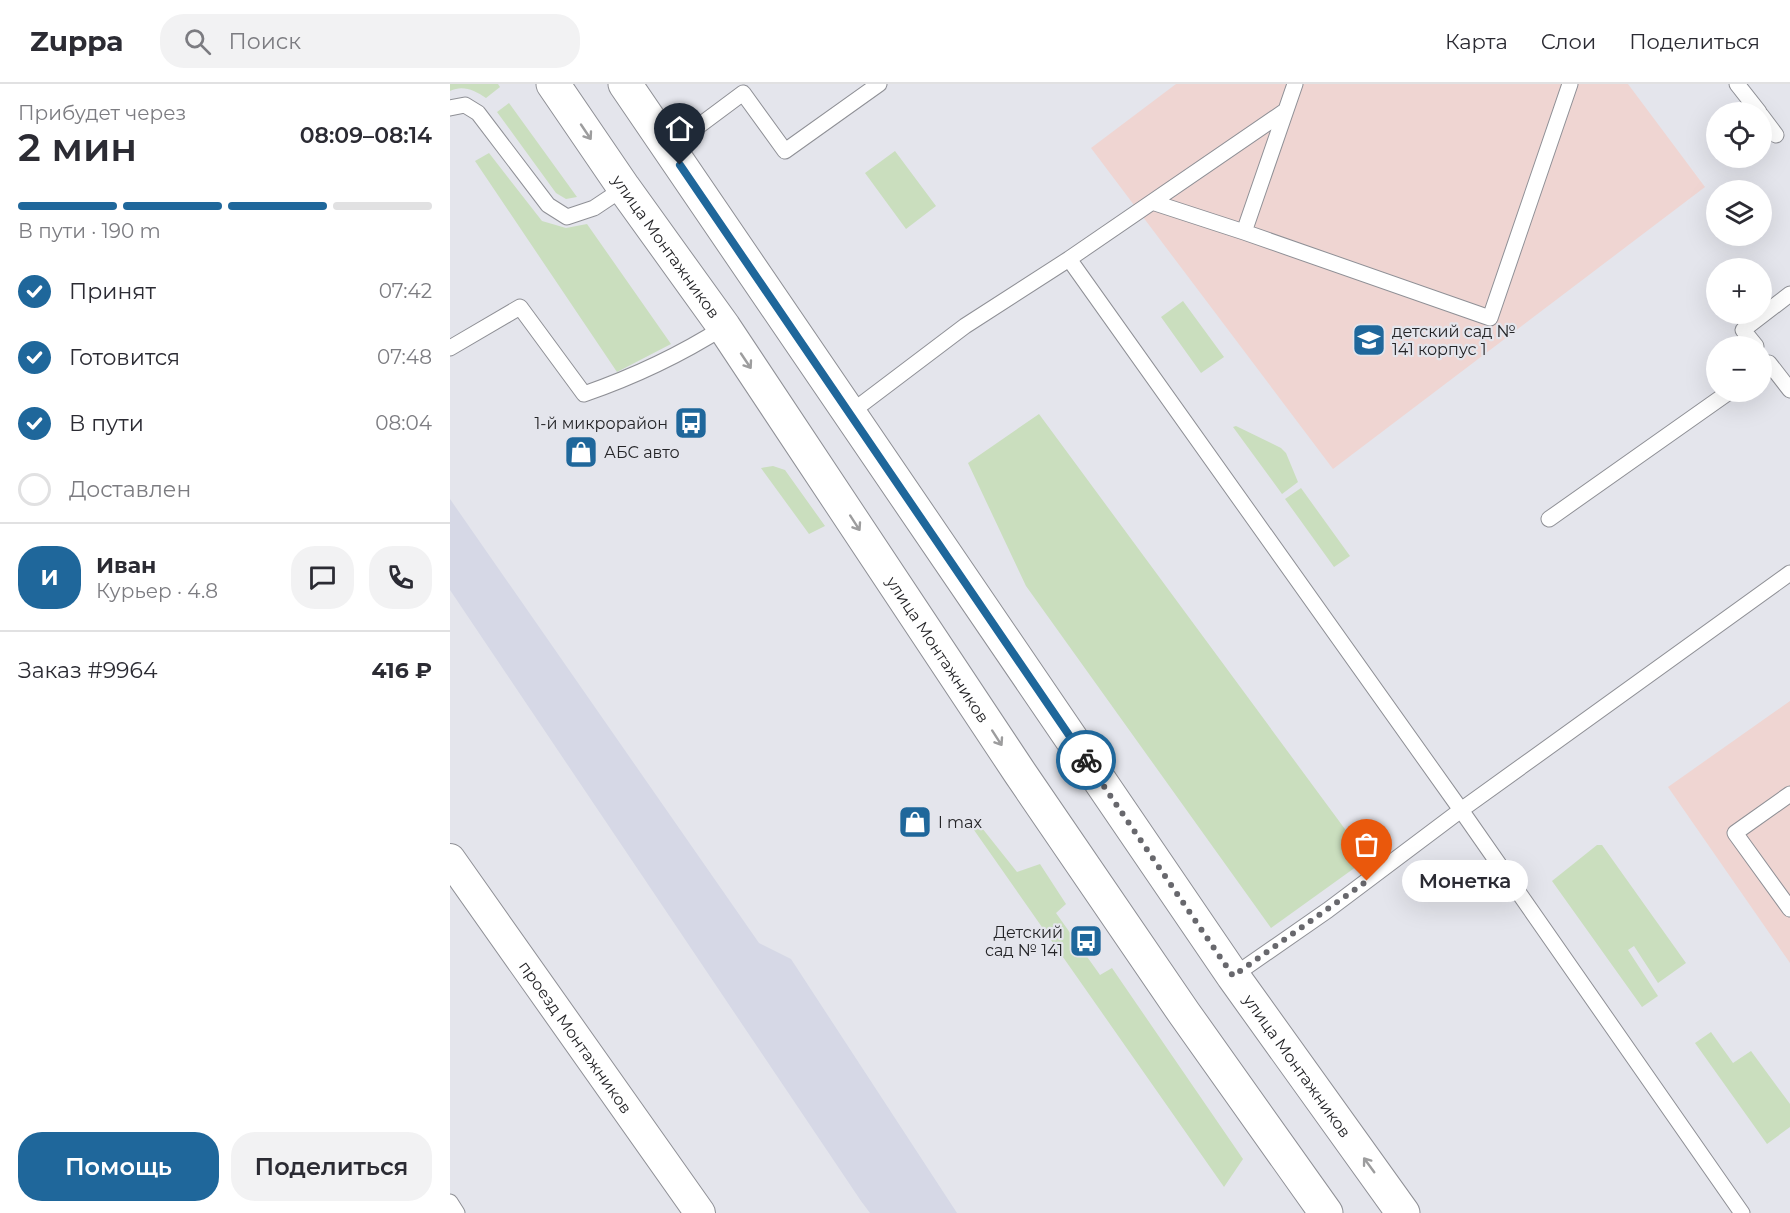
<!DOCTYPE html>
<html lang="ru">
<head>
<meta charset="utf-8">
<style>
	body { margin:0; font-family:Montserrat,sans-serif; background:#f2f2f3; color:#2b2b33; height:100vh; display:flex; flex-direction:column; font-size:22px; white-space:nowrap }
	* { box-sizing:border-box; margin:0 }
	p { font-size:20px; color:#7c7c81 }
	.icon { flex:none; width:33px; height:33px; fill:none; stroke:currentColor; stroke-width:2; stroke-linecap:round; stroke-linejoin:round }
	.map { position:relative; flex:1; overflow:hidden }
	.panel { display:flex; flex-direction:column; background:#fff; width:450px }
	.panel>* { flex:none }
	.buttons { position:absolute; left:1256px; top:18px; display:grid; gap:12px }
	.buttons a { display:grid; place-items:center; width:66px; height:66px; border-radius:50%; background:#fff; box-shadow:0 6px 24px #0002; font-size:30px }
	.pin { position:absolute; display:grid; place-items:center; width:51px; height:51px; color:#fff; margin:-62px -26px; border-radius:50% 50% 50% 0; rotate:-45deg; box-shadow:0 0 6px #0007 }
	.pin .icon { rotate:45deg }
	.courier { position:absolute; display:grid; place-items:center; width:60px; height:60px; margin:-30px; border:4px solid #1f679b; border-radius:50%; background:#fff; color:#222; box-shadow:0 2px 8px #0007 }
	.bubble { position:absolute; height:42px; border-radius:21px; background:#fff; box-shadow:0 6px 24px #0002; font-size:20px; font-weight:600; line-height:42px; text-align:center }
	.head em { font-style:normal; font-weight:600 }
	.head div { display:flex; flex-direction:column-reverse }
	.head { display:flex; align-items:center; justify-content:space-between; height:102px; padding:0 18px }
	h1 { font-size:39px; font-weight:600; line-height:45px }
	.bar { display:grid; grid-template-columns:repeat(4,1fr); gap:9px 6px; align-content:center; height:72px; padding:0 18px }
	.bar i { height:8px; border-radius:4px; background:#e1e1e2 }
	.bar .current { background:#1f679b }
	.bar p { grid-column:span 4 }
	.line { display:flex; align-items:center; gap:15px; padding:0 18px; border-top:2px solid #e1e1e2 }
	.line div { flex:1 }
	.round { display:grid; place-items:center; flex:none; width:63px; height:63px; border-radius:24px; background:#f2f2f3 }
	ol { padding:0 18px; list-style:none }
	li { display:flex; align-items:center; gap:18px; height:66px }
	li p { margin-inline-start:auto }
	li .icon { padding:6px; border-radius:50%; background:#1f679b; color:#fff; stroke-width:4 }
	li:last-child { color:#7c7c81 }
	li i { width:33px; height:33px; border:3px solid #e1e1e2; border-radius:50% }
	.action { display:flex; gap:12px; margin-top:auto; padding:12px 18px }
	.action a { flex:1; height:69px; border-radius:24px; background:#1f679b; color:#fff; font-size:24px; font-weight:600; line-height:69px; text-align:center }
	.action a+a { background:#f2f2f3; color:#2b2b33 }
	header { display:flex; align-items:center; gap:36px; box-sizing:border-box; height:84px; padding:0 30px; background:#fff; border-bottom:2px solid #e1e1e2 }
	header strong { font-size:28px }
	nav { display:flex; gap:33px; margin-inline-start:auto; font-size:21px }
	.search { width:420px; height:54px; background:#f2f2f3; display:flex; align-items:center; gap:15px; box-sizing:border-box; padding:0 21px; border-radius:24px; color:#7c7c81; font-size:22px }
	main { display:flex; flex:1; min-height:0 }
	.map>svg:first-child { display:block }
	.built { fill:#d6d8e6 }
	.education { fill:#efd5d2 }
	.green { fill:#cadebe }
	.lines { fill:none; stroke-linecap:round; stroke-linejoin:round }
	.lane-casing { stroke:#8f9096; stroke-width:17 }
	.street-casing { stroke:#8f9096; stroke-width:32 }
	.secondary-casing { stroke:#8f9096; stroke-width:35 }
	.lane { stroke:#fff; stroke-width:15 }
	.street { stroke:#fff; stroke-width:30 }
	.secondary { stroke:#fff; stroke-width:33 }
	.oneway { stroke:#9d9d9e }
	.done { stroke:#68686d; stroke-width:6; stroke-dasharray:0 10.8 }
	.route { stroke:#1f679b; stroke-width:8 }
	.labels { text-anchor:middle; stroke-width:4.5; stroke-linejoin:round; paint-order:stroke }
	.street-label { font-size:16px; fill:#252528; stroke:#e4e5ec }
	.poi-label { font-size:16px; fill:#252528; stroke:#e4e5ec; text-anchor:start }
</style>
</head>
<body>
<header>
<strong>Zuppa</strong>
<div class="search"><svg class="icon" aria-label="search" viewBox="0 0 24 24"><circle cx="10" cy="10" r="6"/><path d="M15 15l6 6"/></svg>Поиск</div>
<nav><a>Карта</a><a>Слои</a><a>Поделиться</a></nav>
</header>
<main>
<section class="panel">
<div class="head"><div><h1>2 мин</h1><p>Прибудет через</p></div><em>08:09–08:14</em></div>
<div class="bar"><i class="current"></i><i class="current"></i><i class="current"></i><i></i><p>В пути · 190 m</p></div>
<ol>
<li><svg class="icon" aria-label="check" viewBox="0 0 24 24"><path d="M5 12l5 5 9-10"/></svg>Принят<p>07:42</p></li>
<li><svg class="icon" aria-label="check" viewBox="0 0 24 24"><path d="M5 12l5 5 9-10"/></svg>Готовится<p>07:48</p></li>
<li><svg class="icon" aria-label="check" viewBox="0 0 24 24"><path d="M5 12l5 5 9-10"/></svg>В пути<p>08:04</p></li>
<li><i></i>Доставлен</li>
</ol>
<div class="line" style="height:108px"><b class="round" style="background:#1f679b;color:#fff">И</b><div><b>Иван</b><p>Курьер · 4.8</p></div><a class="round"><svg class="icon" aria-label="chat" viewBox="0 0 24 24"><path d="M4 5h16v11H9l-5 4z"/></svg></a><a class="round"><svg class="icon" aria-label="phone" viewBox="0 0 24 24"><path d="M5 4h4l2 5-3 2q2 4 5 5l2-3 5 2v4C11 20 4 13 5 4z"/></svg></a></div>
<div class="line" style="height:78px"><div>Заказ #9964</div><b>416 ₽</b></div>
<div class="action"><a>Помощь</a><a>Поделиться</a></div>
</section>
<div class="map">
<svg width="1340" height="1129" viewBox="0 0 1340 1129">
	<rect width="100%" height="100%" fill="#e4e5ec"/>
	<path class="built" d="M0 415 309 859 341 875 507 1129H420L411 1117 0 506Z"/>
	<path class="education" d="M726 0H1178L1255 103 883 385 641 64Z
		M1340 617V879L1218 703Z"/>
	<path class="green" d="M0 0H48L50 3 36 14C24 6 13 1 0 7Z
		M59 19 127 113 116 115 106 109 47 28Z
		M445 67 486 122 456 145 415 89Z
		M39 69 92 137 116 144 137 140 221 260 167 288 25 77Z
		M733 217 774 273 751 289 711 233Z
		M589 330 917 775 821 844 576 502 518 379Z
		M786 342 831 364 836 369 848 398 832 410 783 343Z
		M323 382 335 386 375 442 359 450 311 384Z
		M851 404 900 472 884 483 835 415Z
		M532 744 567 788 590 780 616 820 606 829 650 891 662 884 793 1075 774 1103 524 746Z
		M1147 761H1152L1236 879 1208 899 1184 862 1178 866 1208 912 1192 923 1102 797Z
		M1261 948 1283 979 1301 967 1340 1020V1043L1317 1060 1245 959Z"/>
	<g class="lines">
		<g class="lane-casing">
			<path id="lane" d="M1287 0 1309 28
				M0 24 15 21 28 29 98 121 117 133 144 124 174 104
				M1311 31 1326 51
				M217 61 246 44 293 9 335 67 429 0
				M702 118 794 148 1040 234 1120 0
				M794 148 845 0
				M619 175 1011 726 1292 1129
				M1306 262 1293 246 1340 210
				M0 264 70 223 134 310C183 293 230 271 274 243
				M1311 284 1319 279 1340 306
				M400 329 515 242 619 175 835 27
				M1099 435 1279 308
				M1340 710 1285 749 1340 825
				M783 892 878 826 1011 726 1340 489
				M0 1118 7 1129"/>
		</g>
		<g class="street-casing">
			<g id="street">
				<path id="s1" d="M0 775 250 1129"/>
			</g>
		</g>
		<g class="secondary-casing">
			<g id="secondary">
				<path id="s2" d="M103 0 174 104 274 243 570 689 734 929 876 1129"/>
				<path id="s3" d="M175 0 783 892 953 1129"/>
			</g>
		</g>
		<use href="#lane" class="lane"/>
		<use href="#street" class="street"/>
		<use href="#secondary" class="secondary"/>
	</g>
	<defs><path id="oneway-shaft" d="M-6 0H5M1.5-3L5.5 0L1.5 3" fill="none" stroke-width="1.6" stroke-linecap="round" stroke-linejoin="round" transform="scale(1.5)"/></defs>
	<g class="oneway">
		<use href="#oneway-shaft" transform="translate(136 48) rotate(56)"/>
		<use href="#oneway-shaft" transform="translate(296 277) rotate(56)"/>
		<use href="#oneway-shaft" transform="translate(405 439) rotate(57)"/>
		<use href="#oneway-shaft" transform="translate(547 654) rotate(57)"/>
		<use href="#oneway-shaft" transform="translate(919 1081) rotate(-126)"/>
	</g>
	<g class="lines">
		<path class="done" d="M636 676 783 892 917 797"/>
		<path class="route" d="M230 81 636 676"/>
	</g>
	<defs>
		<g id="school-square" transform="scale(1.725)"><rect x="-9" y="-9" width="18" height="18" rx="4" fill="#1f679b" stroke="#e4e5ec"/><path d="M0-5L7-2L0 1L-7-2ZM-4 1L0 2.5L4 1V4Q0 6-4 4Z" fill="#fff"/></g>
		<g id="bus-square" transform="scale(1.725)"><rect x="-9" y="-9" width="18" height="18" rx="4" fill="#1f679b" stroke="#e4e5ec"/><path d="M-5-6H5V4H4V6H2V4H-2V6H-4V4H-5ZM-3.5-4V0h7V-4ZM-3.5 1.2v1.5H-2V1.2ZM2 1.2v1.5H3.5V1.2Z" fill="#fff"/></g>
		<g id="shop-square" transform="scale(1.725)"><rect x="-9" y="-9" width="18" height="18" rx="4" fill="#1f679b" stroke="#e4e5ec"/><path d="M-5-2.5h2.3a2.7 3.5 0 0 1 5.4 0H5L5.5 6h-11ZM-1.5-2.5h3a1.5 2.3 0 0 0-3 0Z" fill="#fff"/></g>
	</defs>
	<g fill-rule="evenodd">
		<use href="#school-square" x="919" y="256"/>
		<use href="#bus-square" x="241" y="339"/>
		<use href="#shop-square" x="131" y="368"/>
		<use href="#shop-square" x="465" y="738"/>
		<use href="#bus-square" x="636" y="857"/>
	</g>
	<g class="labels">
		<g class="street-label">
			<text dy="6" stroke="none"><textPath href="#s2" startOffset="198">улица Монтажников</textPath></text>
			<text dy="6" stroke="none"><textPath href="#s2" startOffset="684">улица Монтажников</textPath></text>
			<text dy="6" stroke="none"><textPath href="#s1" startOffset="218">проезд Монтажников</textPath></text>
			<text dy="6" stroke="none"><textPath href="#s3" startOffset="1190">улица Монтажников</textPath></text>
		</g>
		<g class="poi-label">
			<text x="942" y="253">детский сад №<tspan x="942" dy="18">141 корпус 1</tspan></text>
			<text x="218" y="345" text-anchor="end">1-й микрорайон</text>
			<text x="154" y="374">АБС авто</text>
			<text x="488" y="744">I max</text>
			<text x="613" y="854" text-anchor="end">Детский<tspan x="613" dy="18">сад № 141</tspan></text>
		</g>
	</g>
</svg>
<div class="buttons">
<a><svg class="icon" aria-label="locate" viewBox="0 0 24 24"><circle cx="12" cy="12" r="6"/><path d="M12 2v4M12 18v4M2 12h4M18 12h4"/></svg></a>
<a><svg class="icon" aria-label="layers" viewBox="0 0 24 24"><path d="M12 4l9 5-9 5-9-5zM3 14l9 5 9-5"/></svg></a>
<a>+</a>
<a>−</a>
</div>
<div class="pin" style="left:917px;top:797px;background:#ea580c"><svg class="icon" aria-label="bag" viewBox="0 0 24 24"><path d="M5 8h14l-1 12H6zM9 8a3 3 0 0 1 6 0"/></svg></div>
<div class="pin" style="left:230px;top:81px;background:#1f2937"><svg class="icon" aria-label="home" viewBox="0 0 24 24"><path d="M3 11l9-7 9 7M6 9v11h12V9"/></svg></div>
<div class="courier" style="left:636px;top:676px"><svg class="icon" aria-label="bike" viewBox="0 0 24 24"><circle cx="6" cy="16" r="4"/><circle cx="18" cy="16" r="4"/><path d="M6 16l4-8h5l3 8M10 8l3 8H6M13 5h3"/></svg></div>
<div class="bubble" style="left:952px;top:776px;width:126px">Монетка</div>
</div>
</main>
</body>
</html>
